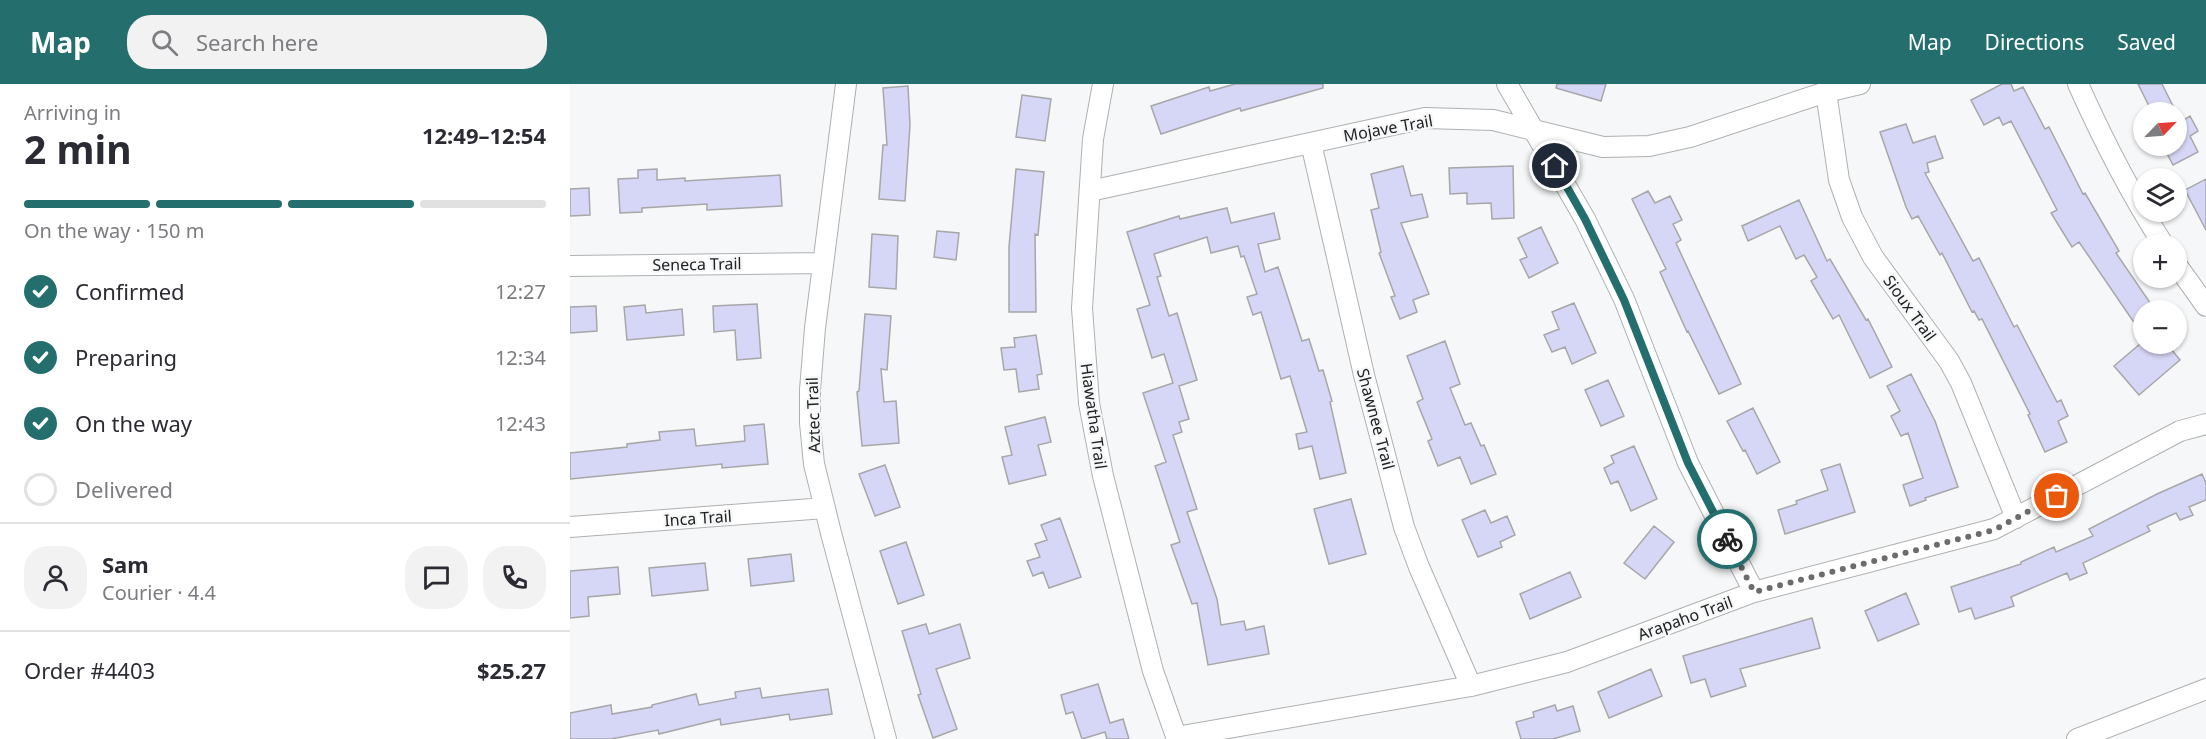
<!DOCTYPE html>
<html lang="en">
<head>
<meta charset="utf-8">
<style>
	body { margin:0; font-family:"Noto Sans",sans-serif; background:#f2f2f3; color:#2b2b33; height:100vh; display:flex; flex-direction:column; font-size:22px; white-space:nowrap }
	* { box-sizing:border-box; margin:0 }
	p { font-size:20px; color:#7c7c81 }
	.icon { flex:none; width:33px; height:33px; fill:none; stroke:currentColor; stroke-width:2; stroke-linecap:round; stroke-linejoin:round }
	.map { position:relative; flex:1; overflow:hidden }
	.panel { display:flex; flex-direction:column; background:#fff; width:570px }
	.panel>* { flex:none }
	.needle { width:39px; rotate:65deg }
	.buttons { position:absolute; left:1563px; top:18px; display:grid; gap:12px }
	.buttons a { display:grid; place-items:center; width:54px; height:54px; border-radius:50%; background:#fff; box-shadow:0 2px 4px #0004; font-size:30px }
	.pin { position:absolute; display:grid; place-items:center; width:51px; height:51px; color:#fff; margin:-26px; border:3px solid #fff; border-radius:50%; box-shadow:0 2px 6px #0007 }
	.courier { position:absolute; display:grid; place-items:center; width:60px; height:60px; margin:-30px; border:4px solid #246f6e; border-radius:50%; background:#fff; color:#222; box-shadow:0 2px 8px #0007 }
	.headline em { font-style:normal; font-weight:700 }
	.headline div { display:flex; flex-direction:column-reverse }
	.headline { display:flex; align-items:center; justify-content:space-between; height:102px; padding:0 24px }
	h1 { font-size:39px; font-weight:700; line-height:45px }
	.bar { display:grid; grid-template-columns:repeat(4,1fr); gap:9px 6px; align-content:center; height:72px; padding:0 24px }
	.bar i { height:8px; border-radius:4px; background:#e1e1e2 }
	.bar .current { background:#246f6e }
	.bar p { grid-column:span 4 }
	.line { display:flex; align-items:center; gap:15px; padding:0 24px; border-top:2px solid #e1e1e2 }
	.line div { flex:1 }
	.round { display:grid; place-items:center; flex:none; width:63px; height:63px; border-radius:24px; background:#f2f2f3 }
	ol { padding:0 24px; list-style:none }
	li { display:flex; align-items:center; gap:18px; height:66px }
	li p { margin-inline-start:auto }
	li .icon { padding:6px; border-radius:50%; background:#246f6e; color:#fff; stroke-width:4 }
	li:last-child { color:#7c7c81 }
	li i { width:33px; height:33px; border:3px solid #e1e1e2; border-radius:50% }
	header { display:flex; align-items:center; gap:36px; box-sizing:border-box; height:84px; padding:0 30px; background:#246f6e; color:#fff }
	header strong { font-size:28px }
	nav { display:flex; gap:33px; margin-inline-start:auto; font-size:21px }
	.search { width:420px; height:54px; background:#f2f2f3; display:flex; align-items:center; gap:15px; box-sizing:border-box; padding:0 21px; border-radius:24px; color:#7c7c81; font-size:22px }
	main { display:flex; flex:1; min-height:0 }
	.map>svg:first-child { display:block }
	.building { fill:#d6d6f6; stroke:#a7a7a9; stroke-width:1.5 }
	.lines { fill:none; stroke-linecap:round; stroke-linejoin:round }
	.minor-casing { stroke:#afb0b1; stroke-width:22 }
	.minor { stroke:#fff; stroke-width:20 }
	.done { stroke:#6b6c6c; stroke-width:6; stroke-dasharray:0 10.8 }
	.route { stroke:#246f6e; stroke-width:8 }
	.labels { text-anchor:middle; stroke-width:4.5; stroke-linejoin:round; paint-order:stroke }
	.street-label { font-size:16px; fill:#202121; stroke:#f6f7f8 }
</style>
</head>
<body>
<header>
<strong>Map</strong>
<div class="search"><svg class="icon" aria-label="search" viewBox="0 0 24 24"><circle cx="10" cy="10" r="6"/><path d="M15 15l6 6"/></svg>Search here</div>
<nav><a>Map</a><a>Directions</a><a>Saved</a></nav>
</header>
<main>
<section class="panel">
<div class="headline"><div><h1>2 min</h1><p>Arriving in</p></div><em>12:49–12:54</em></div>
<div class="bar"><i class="current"></i><i class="current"></i><i class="current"></i><i></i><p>On the way · 150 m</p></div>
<ol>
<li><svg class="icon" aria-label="check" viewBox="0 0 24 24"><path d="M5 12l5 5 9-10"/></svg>Confirmed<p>12:27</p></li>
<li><svg class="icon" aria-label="check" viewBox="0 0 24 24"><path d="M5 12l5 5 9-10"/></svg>Preparing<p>12:34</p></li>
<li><svg class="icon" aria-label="check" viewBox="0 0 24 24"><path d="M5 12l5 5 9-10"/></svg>On the way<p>12:43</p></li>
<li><i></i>Delivered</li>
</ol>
<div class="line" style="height:108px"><a class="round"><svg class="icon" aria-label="person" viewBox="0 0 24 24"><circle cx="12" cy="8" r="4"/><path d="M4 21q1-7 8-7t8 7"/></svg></a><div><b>Sam</b><p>Courier · 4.4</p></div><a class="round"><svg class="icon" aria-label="chat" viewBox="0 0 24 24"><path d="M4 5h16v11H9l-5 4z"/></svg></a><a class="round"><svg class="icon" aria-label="phone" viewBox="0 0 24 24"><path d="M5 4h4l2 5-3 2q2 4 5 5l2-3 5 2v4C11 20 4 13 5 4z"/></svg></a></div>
<div class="line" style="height:78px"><div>Order #4403</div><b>$25.27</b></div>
</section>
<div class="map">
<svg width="1636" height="655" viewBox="0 0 1636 655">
	<rect width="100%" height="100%" fill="#f6f7f8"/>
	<path class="building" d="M665 0H753V4L671 27 670 24 591 50 581 22 639 3 640 7Z
		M987 0H1036L1031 17 986 4Z
		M1432 0H1441L1444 7 1453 3 1475 45 1479 43 1513 110 1515 109 1549 167 1546 169 1585 226H1574V253L1509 158 1502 163 1481 129 1487 126 1441 37 1433 41 1429 33 1414 41 1401 16Z
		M1568 0H1592L1606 28H1582Z
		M338 2 340 41 335 117 309 115 313 61H317L313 4Z
		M452 11 481 15 475 57 446 53Z
		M1606 26 1612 37 1620 32 1628 47 1620 52 1628 68 1603 81 1593 62H1606Z
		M1336 40 1343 59 1365 52 1373 74 1357 79 1359 88 1355 89 1403 177 1409 174 1444 243 1447 241 1487 318 1491 316 1498 332 1488 337 1497 358 1475 368 1458 331 1460 330 1412 235 1409 236 1404 227 1402 228 1372 169 1370 171 1348 132 1342 135 1336 123 1310 48Z
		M833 82 841 112 852 110 858 133 831 139 859 210 843 216 847 228 830 235 821 213 825 212 809 169 811 168 801 126 809 124 801 90Z
		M943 82 944 134 922 135 921 119 897 120V109L880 110 879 84Z
		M87 85V96L115 94V97L210 91 212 122 137 126V120L72 124V128L50 129 48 95 68 94V86Z
		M446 85 474 88 468 151 465 150 466 228H439V163Z
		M1636 95V146L1615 106Z
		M19 104 20 131 0 132V105Z
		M1078 107 1085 119 1100 112 1112 136 1103 140 1111 156 1106 159 1171 300 1149 310 1118 247 1117 248 1090 188 1096 185 1062 115Z
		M1229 116 1257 177 1260 175 1296 236 1298 235 1322 283 1300 294 1269 231 1263 235 1241 197 1247 193 1234 171 1226 175 1210 142 1178 157 1172 142Z
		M657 124 661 139 704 129 710 155 688 160 695 188 708 183 732 257 739 255 749 287 753 286 762 317 760 318 776 389 750 395 742 362 729 365 726 350 737 348 720 292 711 295 691 228 683 231 677 213 687 210 674 172 671 173 668 162 641 169 637 153 584 170 591 192 587 193 599 232 607 229 627 296 609 302 619 335 609 338 612 348 603 351 627 425 617 428 647 515 651 541 674 537 676 546 694 542 699 570 638 581 627 519 622 520 601 461 610 458 585 382 596 378 573 309 603 299 594 270 582 274 567 225 580 221 557 148 609 132 610 135Z
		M971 143 988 179 959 194 950 176 957 173 948 154Z
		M367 147 389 149 386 176 364 173Z
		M302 150 328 152 326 205 299 203Z
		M1004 219 1026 269 1002 280 995 263 982 268 974 251 989 245 982 228Z
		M187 220 191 274 167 276 165 246 144 248 143 222Z
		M75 221 76 229 112 225 114 251 57 256 54 223Z
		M26 222 27 247 0 249V223Z
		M295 230 321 232 317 286 311 285 314 318 326 317 329 359 292 362 287 308 289 307Z
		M466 251 472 290 467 291 469 305 449 308 446 285 434 286 431 264 445 263 444 254Z
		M875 257 890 300 880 304 895 341 901 339 911 362 914 361 926 390 901 400 890 373 868 382 858 357 862 355 847 318 853 315 837 272Z
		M1570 260H1597L1610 276 1569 311 1544 282Z
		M1341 290 1365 337 1388 403 1355 414 1356 416 1340 422 1333 401 1353 394 1338 349 1331 352 1321 332 1330 327 1317 302Z
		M1038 296 1054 332 1031 342 1015 306Z
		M1183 324 1210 378 1187 390 1175 366 1173 367 1157 337Z
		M475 333 481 358 468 361 476 391 439 400 432 373 442 371 435 343Z
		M194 340 198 380 152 384V380L0 395V369L57 363V360L90 356 89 348 124 345 126 362 175 357 174 342Z
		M1064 362 1087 415 1061 427 1048 397 1041 400 1034 384 1044 379 1041 372Z
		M1270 380 1285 428 1215 450 1208 426 1227 420 1226 417 1258 406 1251 386Z
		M315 381 330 423 305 432 289 390Z
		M1632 390 1636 399V416L1619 423 1623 431 1610 436 1606 429 1577 442 1580 447 1513 479 1517 489 1500 496 1497 489 1441 513 1444 522 1405 535 1401 524 1389 528 1381 503 1451 480V478L1484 463 1486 468 1523 452 1519 445 1587 410Z
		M781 415 796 470 759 480 744 425Z
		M915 426 921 439 937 432 945 451 930 458 932 463 908 473 892 436Z
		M490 434 511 493 479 504 473 488 463 492 457 477 470 473 465 460 477 456 471 441Z
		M1084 442 1104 458 1075 495 1054 479Z
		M336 458 354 511 328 520 310 467Z
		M221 470 224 497 181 502 178 475Z
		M135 479 138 506 82 512 79 484Z
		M48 483 50 510 18 513 19 532 0 534V487Z
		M1000 488 1011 513 960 535 950 510Z
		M1336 509 1349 540 1308 557 1295 527Z
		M1242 534 1250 564 1170 585 1176 602 1141 613 1135 595 1121 599 1113 572Z
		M356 540 359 550 390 540 400 574 366 585 387 645 363 654 348 611 351 610 332 547Z
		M1081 585 1092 612 1039 634 1028 608Z
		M528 600 540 639 553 635 559 655H537L535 648 512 655 503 628 496 630 491 611Z
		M190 604 192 614 258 605 262 630 220 636 219 630 151 641 150 635 89 650 88 646 41 655H0V629L41 621 42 630 82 623V621L126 610 129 621 166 614 165 608Z
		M985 621 987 627 1003 622 1010 647 983 655H951L946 638 964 633 963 628Z"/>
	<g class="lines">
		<g class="minor-casing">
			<path id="minor" d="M276 0 245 244 240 306V339L244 380 261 449 316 655
				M533 0 523 55 512 224 519 319 533 392 583 587 607 655
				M937 0 1015 135 1054 215 1118 379 1184 508
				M1508 0C1533 56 1560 109 1593 160
				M1256 8 1269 96 1282 133 1303 173 1379 277 1391 299 1446 434
				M741 59 794 291 834 443 849 483 901 602
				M520 107 855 34 923 36 1033 63 1079 62 1120 53 1256 8 1290 0
				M1606 180 1636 222
				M0 182 253 179
				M0 443 255 424
				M606 653 901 602 997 578 1184 508 1424 445 1610 347 1636 340
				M1507 655 1636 605"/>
		</g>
		<use href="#minor" class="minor"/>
	</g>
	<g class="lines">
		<path class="done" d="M1157 455 1184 508 1424 446 1487 412"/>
		<path class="route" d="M985 82 1015 135 1054 216 1118 379 1157 455"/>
	</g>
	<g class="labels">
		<g class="street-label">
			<text transform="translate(818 44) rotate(-10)" y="6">Mojave Trail</text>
			<text transform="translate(127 180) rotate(-1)" y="6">Seneca Trail</text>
			<text transform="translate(1340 224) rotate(54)" y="6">Sioux Trail</text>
			<text transform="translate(243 331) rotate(-92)" y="6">Aztec Trail</text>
			<text transform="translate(524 332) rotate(82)" y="6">Hiawatha Trail</text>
			<text transform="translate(806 335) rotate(75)" y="6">Shawnee Trail</text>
			<text transform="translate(128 434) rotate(-4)" y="6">Inca Trail</text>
			<text transform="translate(1115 534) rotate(-20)" y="6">Arapaho Trail</text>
		</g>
	</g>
</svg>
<div class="buttons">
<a><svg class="needle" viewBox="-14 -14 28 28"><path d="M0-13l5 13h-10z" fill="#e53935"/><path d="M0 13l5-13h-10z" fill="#7c7c81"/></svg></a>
<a><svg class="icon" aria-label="layers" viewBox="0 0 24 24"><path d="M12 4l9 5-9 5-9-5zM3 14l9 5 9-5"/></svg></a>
<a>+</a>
<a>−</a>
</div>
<div class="pin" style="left:1487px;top:412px;background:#ea580c"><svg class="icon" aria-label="bag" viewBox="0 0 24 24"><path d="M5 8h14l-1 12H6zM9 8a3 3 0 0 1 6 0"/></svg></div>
<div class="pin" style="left:985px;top:82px;background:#1f2937"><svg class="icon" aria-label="home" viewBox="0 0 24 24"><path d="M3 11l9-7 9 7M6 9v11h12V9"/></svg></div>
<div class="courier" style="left:1157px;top:455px"><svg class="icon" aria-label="bike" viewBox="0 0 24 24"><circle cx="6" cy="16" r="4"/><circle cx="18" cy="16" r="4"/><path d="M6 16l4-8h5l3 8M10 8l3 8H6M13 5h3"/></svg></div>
</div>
</main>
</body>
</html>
